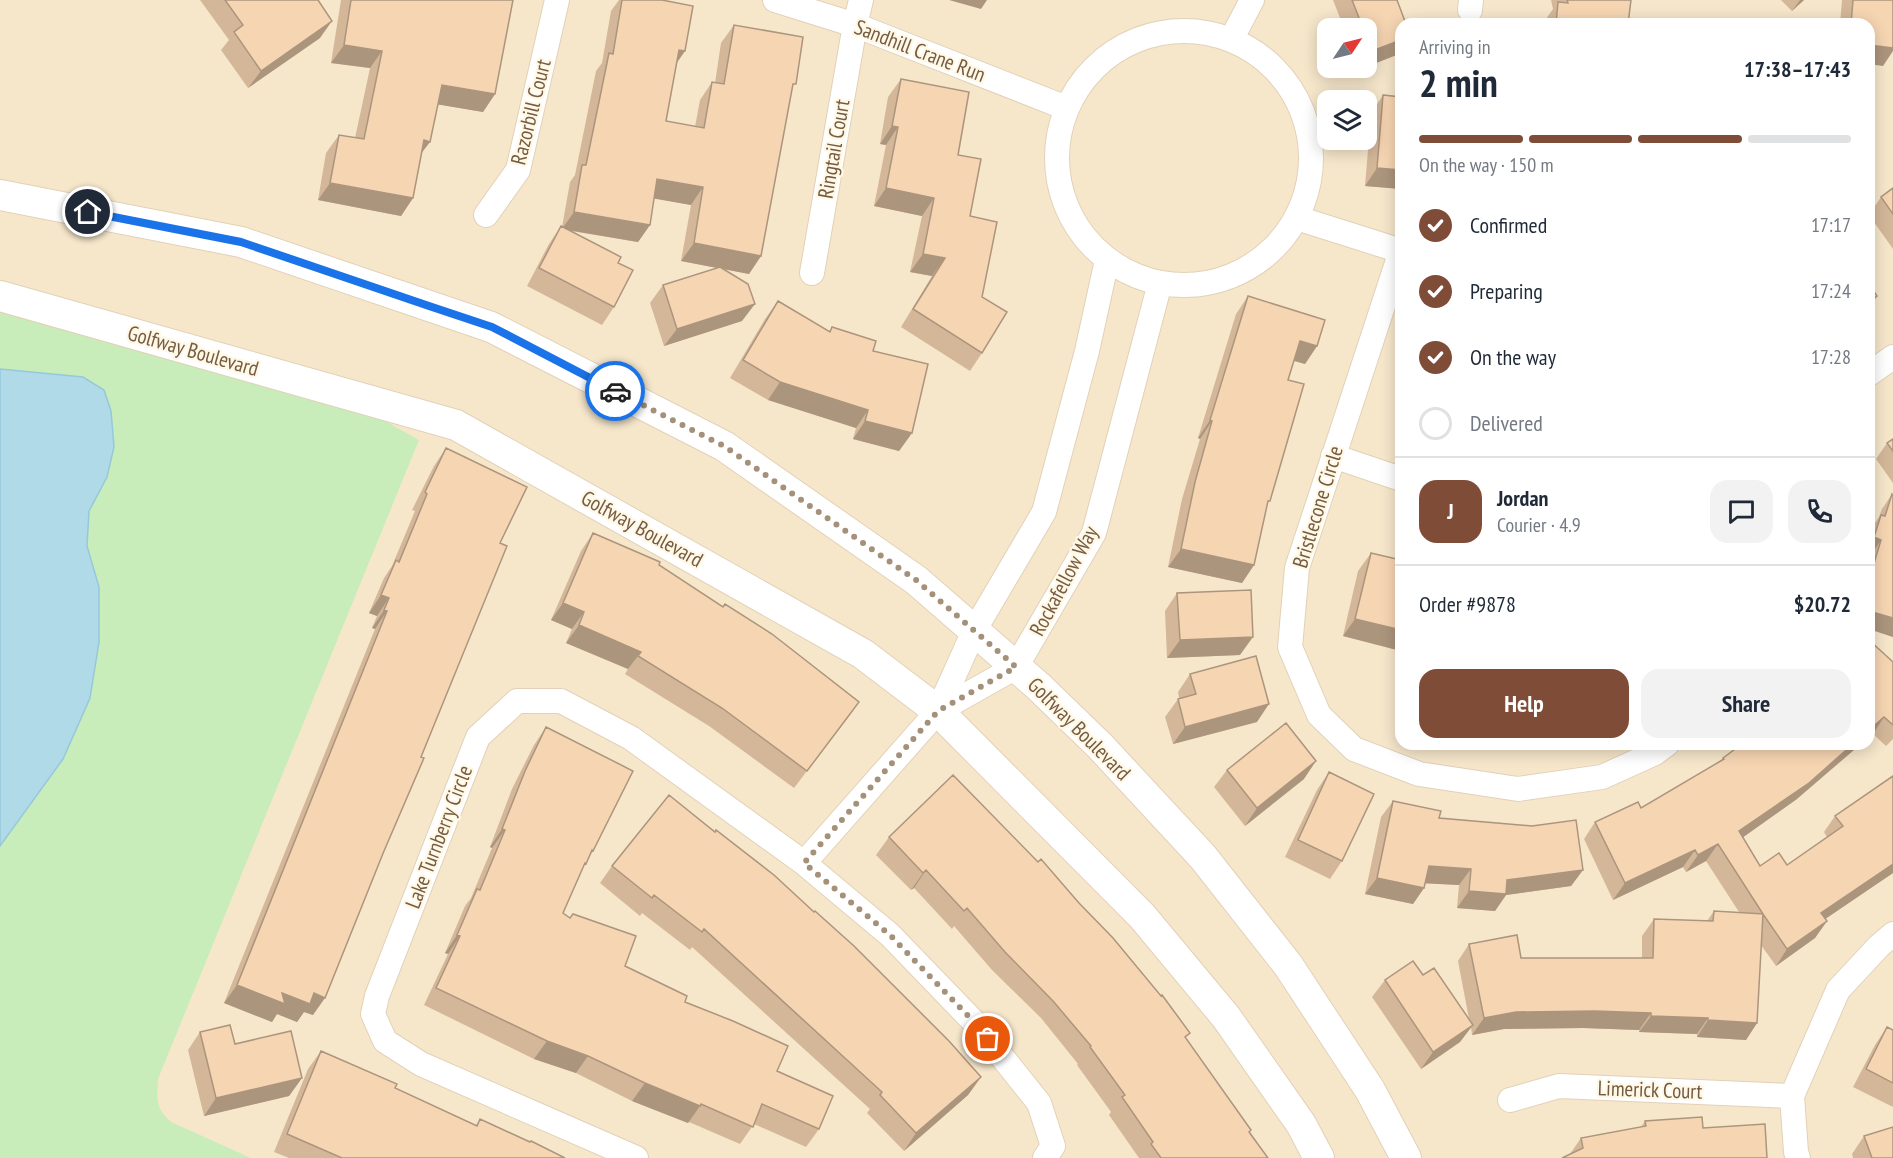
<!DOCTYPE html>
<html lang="en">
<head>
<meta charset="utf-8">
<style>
	body { margin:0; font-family:"PT Sans Narrow",sans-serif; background:#f2f2f3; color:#1f2937; height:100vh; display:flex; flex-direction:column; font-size:22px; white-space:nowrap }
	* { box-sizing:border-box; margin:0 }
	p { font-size:20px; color:#747a83 }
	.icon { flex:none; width:33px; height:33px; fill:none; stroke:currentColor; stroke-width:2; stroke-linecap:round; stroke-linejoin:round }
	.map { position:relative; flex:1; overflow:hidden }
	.drawer { position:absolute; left:1395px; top:18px; width:480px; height:732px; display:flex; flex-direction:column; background:#fff; border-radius:18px; box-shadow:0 3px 15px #0003 }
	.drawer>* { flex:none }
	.needle { width:39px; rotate:55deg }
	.tools { position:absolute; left:1317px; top:18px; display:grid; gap:12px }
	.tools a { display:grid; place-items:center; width:60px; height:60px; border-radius:12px; background:#fff; box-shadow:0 3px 15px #0003; font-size:30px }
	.pin { position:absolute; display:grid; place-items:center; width:51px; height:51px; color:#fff; margin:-26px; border:3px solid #fff; border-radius:50%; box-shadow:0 2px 6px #0007 }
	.courier { position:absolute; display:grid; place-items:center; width:60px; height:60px; margin:-30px; border:4px solid #1a73e8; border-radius:50%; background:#fff; color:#222; box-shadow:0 2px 8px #0007 }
	.head em { font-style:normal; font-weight:700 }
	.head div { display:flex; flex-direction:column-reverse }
	.head { display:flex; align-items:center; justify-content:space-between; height:102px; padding:0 24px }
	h1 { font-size:39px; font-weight:700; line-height:45px }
	.bar { display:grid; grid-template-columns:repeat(4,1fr); gap:9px 6px; align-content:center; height:72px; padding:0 24px }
	.bar i { height:8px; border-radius:4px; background:#e0e1e3 }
	.bar .selected { background:#7e4c37 }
	.bar p { grid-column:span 4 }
	.line { display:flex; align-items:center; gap:15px; padding:0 24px; border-top:2px solid #e0e1e3 }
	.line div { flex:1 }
	.round { display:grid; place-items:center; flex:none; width:63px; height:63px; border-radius:18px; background:#f2f2f3 }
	ol { padding:0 24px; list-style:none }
	li { display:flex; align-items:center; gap:18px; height:66px }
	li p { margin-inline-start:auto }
	li .icon { padding:6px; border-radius:50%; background:#7e4c37; color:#fff; stroke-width:4 }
	li:last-child { color:#747a83 }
	li i { width:33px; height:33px; border:3px solid #e0e1e3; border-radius:50% }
	.action { display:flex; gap:12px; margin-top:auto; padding:12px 24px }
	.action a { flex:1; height:69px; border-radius:18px; background:#7e4c37; color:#fff; font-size:24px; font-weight:700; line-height:69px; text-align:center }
	.action a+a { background:#f2f2f3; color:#1f2937 }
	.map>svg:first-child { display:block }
	.residential { fill:#f6e7cb; fill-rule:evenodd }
	.green { fill:#c9ecbb }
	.water { fill:#b0dae8; stroke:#96c8db; stroke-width:1.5 }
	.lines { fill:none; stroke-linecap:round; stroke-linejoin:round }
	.minor-casing { stroke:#e2d1b8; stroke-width:26 }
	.tertiary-casing { stroke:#e2d1b8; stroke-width:32 }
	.minor { stroke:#fff; stroke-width:24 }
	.tertiary { stroke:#fff; stroke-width:30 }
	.wall { fill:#d4b799 }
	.shaded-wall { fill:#ac957d }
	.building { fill:#f6d5b2; stroke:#ac957d; stroke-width:1.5 }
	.done { stroke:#a5917a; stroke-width:6; stroke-dasharray:0 10.8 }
	.route { stroke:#1a73e8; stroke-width:8 }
	.labels { text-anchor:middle; stroke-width:4.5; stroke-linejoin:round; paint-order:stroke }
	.street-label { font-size:21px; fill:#755b44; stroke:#fff8e5 }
</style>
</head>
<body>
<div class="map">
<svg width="1893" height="1158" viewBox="0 0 1893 1158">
	<rect width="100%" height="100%" fill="#fef5dd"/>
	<path class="residential" d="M0 0H1893V1158H0ZM1401 24H1869V744H1401ZM1328 28H1366V68H1328ZM1328 100H1366V140H1328Z"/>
	<path class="green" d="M0 310 333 392 419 440 158 1079C157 1098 155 1108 171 1122L251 1158H0Z"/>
	<path class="water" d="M0 369 83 377 104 390 111 411 114 447 107 477 89 511 87 546 99 587V642L90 698 63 759 0 846Z"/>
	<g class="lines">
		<g class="minor-casing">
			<path id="minor" d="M775 0 855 25 1064 107
				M1470 10 1471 0
				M1057 158a127 127 0 1 1 254 0a127 127 0 1 1-254 0Z
				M1231 40 1252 0
				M486 215 518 170 557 0
				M1297 218 1401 251
				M1401 251 1297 568 1290 647 1319 715 1354 749 1419 774 1518 789 1602 777 1655 753 1667 744
				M812 273 855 25 861 0
				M1869 374 1893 357
				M1333 456 1401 479
				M938 711 1016 667 1094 533 1160 283
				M804 863 938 711 974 631 1044 512 1087 351 1107 260
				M1510 1100 1559 1086 1792 1096
				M636 1158 421 1064 385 1041 373 1014 377 996 478 737 517 701H561L631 738 804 863 890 935 975 1023 1039 1103 1053 1146 1045 1158
				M1798 1158 1796 1152 1792 1096 1838 990 1879 946 1893 934"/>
		</g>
		<g class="tertiary-casing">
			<path id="tertiary" d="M0 195 241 242 491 327 724 446 916 580 1038 686 1100 746 1203 857 1288 965 1370 1090 1406 1158
				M0 296 456 425 863 654 938 711 1142 916 1226 1017 1301 1124 1319 1158"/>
		</g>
		<use href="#minor" class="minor"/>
		<use href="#tertiary" class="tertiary"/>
	</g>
	<path class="wall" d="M200 0H318L320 38 248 88 221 50 229 40Z
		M341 0H513L495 94 483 112 438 104 422 153 413 198 401 216 318 200 326 153 339 135 355 138 370 68 331 63Z
		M619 0H662L685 51 677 63 666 121 695 127 700 100 712 82 715 83 721 43 734 25 792 89 761 256 749 274 724 269 742 321 664 346 650 303 663 285 717 268 681 261 691 205 654 198 650 225 638 242 571 231 618 263 614 307 602 325 527 286 549 244 561 226 562 227 570 182 575 175 596 71 602 63 611 11Z
		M1333 0H1397L1401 24V51L1399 54 1366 67V28H1344Z
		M1551 0H1632H1631L1628 24H1545L1546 19 1553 9Z
		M1781 0H1804L1792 11Z
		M1842 0H1893L1883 66 1869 24H1840Z
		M901 79 958 155 970 216 982 297V353L970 371 901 327 932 276 910 272 922 216 874 206 886 145 880 144 888 97Z
		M1383 95 1401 97V189L1365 186 1371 113Z
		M1893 188V249L1869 215 1881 197Z
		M1248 296 1317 346 1305 364 1294 361 1288 380 1267 505 1254 565 1242 583 1168 567 1182 499 1200 439 1198 438 1236 314Z
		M778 301 829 332 832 327 873 351 912 433 899 451 853 439 856 428 768 400 730 378 765 319Z
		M1401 404V418L1396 416Z
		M1893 439V483L1876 459 1887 443Z
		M446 448 500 543 313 1015 304 1012 297 1022 277 1014 272 1022 224 1003 375 629 372 628 377 616 369 613 384 578 392 566 415 511 412 510 434 466Z
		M1892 494 1893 495V637L1869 629V561L1871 555 1869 554V533L1870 530 1879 517 1882 509Z
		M593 533 659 565 859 702 794 788 709 726 625 674 628 669 566 643 572 629 551 620 581 551Z
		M1371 553 1401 560V651L1343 636 1358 571Z
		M1177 593 1240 655 1167 658 1165 611Z
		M1893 662V739L1886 746 1873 734Z
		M1190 674 1257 722 1173 744 1165 717 1178 699 1179 698 1178 692Z
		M546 727 593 851 581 871 563 913 625 966 685 1002 777 1071 819 1129 806 1147 754 1124 740 1144 689 1122 688 1123 632 1101 576 1073 534 1059 424 1005 448 954 445 953 465 906 471 898 492 848 490 847 512 789 534 745Z
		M1723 758 1797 799 1743 837 1760 866 1787 865 1827 837 1824 832 1835 816 1893 873 1825 919 1827 921 1815 938 1776 966 1761 945 1757 1023 1746 1040 1697 1037V1034L1639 1032V1030L1583 1028 1504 1029 1472 1035 1471 1027 1460 1042 1421 1069 1372 997 1385 980 1423 975 1469 1019 1458 961 1469 944 1521 958H1642V936L1654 919 1707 921 1714 911 1739 912 1706 861 1686 872 1683 867 1613 900 1584 839 1595 822 1641 808 1720 762Z
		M1227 770 1304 779 1245 826 1214 787Z
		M1329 772 1342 861 1330 879 1285 857 1317 790Z
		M1393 801 1439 818 1583 870 1571 886 1506 895 1495 911 1457 908 1459 885 1425 883 1424 888 1413 904 1365 894 1381 817Z
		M889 837 1186 1038 1268 1158H1139L1109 1115 1111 1112 1077 1065 1078 1064 1041 1018 992 970 954 926 952 929 914 888 911 890 876 855Z
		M612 866 981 1077 968 1095 904 1151 867 1113 870 1109 692 947 690 950 642 913 640 916 600 883Z
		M1887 1027 1893 1030V1107L1853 1087 1875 1045Z
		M200 1032 235 1044 302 1078 289 1096 204 1116 188 1050Z
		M321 1051 395 1088 476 1125 480 1119 565 1158H289L274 1152 308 1069Z
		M1702 1117 1570 1154 1581 1138 1641 1127 1645 1121Z
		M1864 1136 1893 1158H1853L1852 1154Z"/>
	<path class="shaded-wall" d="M949 0H987L981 9Z
		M1800 0H1804L1792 11Z
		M332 21 320 38 248 88 261 71Z
		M1401 40V51L1399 54 1366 67V60L1372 51Z
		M344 45 382 51 370 68 331 63Z
		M1869 45 1893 48V51L1883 66 1869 64Z
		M679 50 685 51 672 69Z
		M442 85 495 94 483 112 429 103Z
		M892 126 898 127 886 145 880 144Z
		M424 140 430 142 417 159Z
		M1377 168 1401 170V189L1365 186Z
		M657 179 703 187 691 205 645 197Z
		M330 183 413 198 401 216 318 200Z
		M886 188 934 198 922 216 874 206Z
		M574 212 650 225 638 242 562 229Z
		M694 243 761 256 749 274 681 261Z
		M923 254 945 258 932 276 910 272Z
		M1877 296 1869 308V302Z
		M755 304 742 321 664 346 677 329Z
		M1300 341 1317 346 1305 364 1288 359Z
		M780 382 868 410 856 428 768 400Z
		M1401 409V418L1396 416Z
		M1210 420 1212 421 1200 439 1198 438Z
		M865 421 912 433 899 451 853 439Z
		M1874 537 1881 540 1871 555 1869 554V544Z
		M1181 549 1254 565 1242 583 1168 567Z
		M381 595 389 598 377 616 369 613Z
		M563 603 584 612 572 629 551 620Z
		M384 610 387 611 375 629 372 628Z
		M1869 611 1893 618V637L1869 629Z
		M1355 619 1401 630V651L1343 636Z
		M579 625 641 652 628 669 566 643Z
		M1253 637 1240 655 1167 658 1180 640Z
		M859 702 847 719 794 788 807 771Z
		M1269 704 1257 722 1173 744 1185 727Z
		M1884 717 1873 734 1869 737V730Z
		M1853 744H1861L1797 799 1728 848 1739 831Z
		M1316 761 1304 779 1245 826 1257 808Z
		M502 829 505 830 492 848 490 847Z
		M1718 844 1706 861 1686 872 1698 855Z
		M1695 850 1683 867 1613 900 1625 883Z
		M1893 864V873L1809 930 1821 913Z
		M1429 866 1471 869 1459 885 1418 883Z
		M926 870 914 888 911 890 923 873Z
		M1583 870 1571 886 1506 895 1495 911 1457 908 1469 891 1507 880Z
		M1377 878 1424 888 1413 904 1365 894Z
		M1827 921 1815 938 1776 966 1787 949Z
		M457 935 460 936 448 954 445 953Z
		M237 985 282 993H314L325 998 313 1015 304 1012 297 1022 277 1014 272 1022 224 1003Z
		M1595 1011 1651 1013 1639 1030 1583 1028 1504 1029 1472 1035 1484 1018 1516 1012Z
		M1651 1016 1708 1018 1697 1034 1639 1032Z
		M1708 1020 1757 1023 1746 1040 1697 1037Z
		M1473 1025 1460 1042 1421 1069 1433 1052Z
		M547 1041 588 1056 576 1073 534 1059Z
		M981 1077 968 1095 904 1151 916 1133Z
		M302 1078 289 1096 204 1116 216 1098Z
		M645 1083 700 1106 688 1123 632 1101Z"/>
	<path class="building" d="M225 0H318L332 21 261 71 234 32 243 25Z
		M351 0H513L495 94 442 85 430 142 424 140 413 198 330 183 339 135 364 139 382 51 344 45Z
		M622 0H662L693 6 685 51 679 50 666 121 704 128 712 82 724 84 734 25 803 37 796 84H793L761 256 694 243 703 187 657 179 650 225 574 212 582 165H586L609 53 613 54Z
		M1352 0H1397L1406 24H1401V40L1372 51 1366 36V28H1363Z
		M1567 0H1631L1628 24H1556L1558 2 1568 3Z
		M1853 0H1893V48L1869 45V24H1851Z
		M901 79 969 92 958 155 981 159 970 216 997 222 982 297 1007 312 982 353 913 309 945 258 923 254 934 198 886 188 898 127 892 126Z
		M1383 95 1401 97V170L1377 168Z
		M1893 188V214L1881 197Z
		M561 226 621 257 618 263 633 270 614 307 539 268Z
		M720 267 748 284 755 304 677 329 663 285Z
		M1869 284 1877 296 1869 302Z
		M1248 296 1325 320 1317 346 1300 341 1288 380 1304 384 1270 501H1268L1254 565 1181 549 1195 482 1212 421 1210 420Z
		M778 301 830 332 832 327 876 341 873 351 928 364 912 433 865 421 868 410 780 382 743 360Z
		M1893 439V451L1887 443Z
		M446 448 527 487 500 543 507 546 421 757 424 758 384 851 325 998 314 993 310 1004 282 993 285 1004 237 985 387 611 384 610 389 598 381 595 396 560 399 562 427 494 425 492Z
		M1892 494 1893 495V618L1869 611V580L1881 540 1874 537 1881 515 1885 516Z
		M593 533 660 562 659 565 723 607 725 604 772 634 859 702 807 771 722 708 638 656 641 652 579 625 584 612 563 603Z
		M1371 553 1401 560V630L1355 619Z
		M1251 590 1253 637 1180 640 1177 593Z
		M1869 640 1893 662V725L1884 717 1869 730Z
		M1256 656 1269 704 1185 727 1178 699 1196 694 1190 674Z
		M1286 723 1316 761 1257 808 1227 770Z
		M546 727 633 771 593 851 592 850 586 864 585 863 563 913 570 918 573 914 636 936 625 966 687 996 685 1002 733 1021 788 1046 777 1071 833 1096 819 1129 762 1104 753 1127 701 1104 700 1106 645 1083 588 1056 547 1041 436 988 460 936 457 935 477 889 480 890 505 830 502 829 525 771Z
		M1742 744H1853L1809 783 1739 831 1760 866 1779 853 1787 865 1843 826 1835 816 1893 776V864L1821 913 1827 921 1787 949 1763 914 1757 1023 1708 1020V1018L1651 1016V1013L1595 1011 1516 1012 1484 1018 1469 944 1517 935 1521 958H1653L1654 919 1713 921 1714 911 1763 914 1718 844 1698 855 1695 850 1625 883 1595 822 1638 802 1641 808 1724 759 1723 758Z
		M1329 772 1374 794 1342 861 1298 840Z
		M953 775 1038 862 1041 859 1079 903 1113 938 1161 996 1162 995 1190 1033 1185 1037 1251 1130 1249 1132 1268 1158H1161L1151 1144 1153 1142 1122 1097 1125 1095 1090 1047 1091 1046 1053 1001 1005 952 967 908 964 911 926 870 923 873 889 837Z
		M669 795 715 832 716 830 774 875 814 912 815 911 854 946 949 1041 981 1077 916 1133 880 1095 882 1092 704 929 702 932 654 895 652 898 612 866Z
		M1393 801 1441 811 1439 818 1532 826 1576 820 1583 870 1507 880 1506 894 1469 891 1471 869 1429 866 1424 888 1377 878Z
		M1413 961 1423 975 1434 968 1473 1025 1433 1052 1385 980Z
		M230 1025 235 1044 291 1031 302 1078 216 1098 200 1032Z
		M1887 1027 1893 1030V1083L1866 1069Z
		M321 1051 397 1084 395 1088 477 1126 480 1119 530 1142 531 1141 565 1158H342L287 1134Z
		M1702 1117 1703 1128 1765 1124 1767 1158H1562L1583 1148 1581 1138 1646 1126 1645 1121Z
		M1893 1127V1158H1872L1864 1136Z"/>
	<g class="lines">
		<path class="done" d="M615 391 724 446 916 580 1016 667 938 711 804 863 890 935 975 1023 988 1039"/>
		<path class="route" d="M88 212 241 242 429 306 492 327 615 391"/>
	</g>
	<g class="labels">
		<g class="street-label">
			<text transform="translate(920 51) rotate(21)" y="7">Sandhill Crane Run</text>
			<text transform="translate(531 112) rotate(-76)" y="7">Razorbill Court</text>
			<text transform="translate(834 149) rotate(-80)" y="7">Ringtail Court</text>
			<text transform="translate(193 351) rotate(16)" y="7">Golfway Boulevard</text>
			<text transform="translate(1318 507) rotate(-73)" y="7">Bristlecone Circle</text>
			<text transform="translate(642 529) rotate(29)" y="7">Golfway Boulevard</text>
			<text transform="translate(1064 581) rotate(-62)" y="7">Rockafellow Way</text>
			<text transform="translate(1079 729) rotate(45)" y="7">Golfway Boulevard</text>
			<text transform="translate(439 837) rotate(-69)" y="7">Lake Turnberry Circle</text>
			<text transform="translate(1650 1090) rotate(2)" y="7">Limerick Court</text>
		</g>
	</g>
</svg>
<div class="tools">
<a><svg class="needle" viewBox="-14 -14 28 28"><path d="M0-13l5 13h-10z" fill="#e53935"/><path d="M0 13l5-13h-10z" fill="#747a83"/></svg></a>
<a><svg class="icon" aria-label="layers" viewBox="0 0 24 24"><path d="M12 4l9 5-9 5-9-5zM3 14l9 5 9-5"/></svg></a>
</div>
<div class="pin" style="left:988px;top:1039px;background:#ea580c"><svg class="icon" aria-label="bag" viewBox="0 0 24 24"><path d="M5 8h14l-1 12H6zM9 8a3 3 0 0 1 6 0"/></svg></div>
<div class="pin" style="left:88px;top:212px;background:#1f2937"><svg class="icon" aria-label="home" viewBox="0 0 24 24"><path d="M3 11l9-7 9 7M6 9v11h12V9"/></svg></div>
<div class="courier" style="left:615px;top:391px"><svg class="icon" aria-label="car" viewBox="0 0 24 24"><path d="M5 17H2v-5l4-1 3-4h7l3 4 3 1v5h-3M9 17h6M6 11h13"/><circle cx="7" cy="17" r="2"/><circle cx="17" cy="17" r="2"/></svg></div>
<section class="drawer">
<div class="head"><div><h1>2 min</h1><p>Arriving in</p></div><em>17:38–17:43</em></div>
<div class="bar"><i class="selected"></i><i class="selected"></i><i class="selected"></i><i></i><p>On the way · 150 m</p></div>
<ol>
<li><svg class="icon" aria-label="check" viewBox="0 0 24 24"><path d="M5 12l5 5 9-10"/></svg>Confirmed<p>17:17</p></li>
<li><svg class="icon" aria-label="check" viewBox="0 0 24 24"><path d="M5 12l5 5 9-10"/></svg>Preparing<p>17:24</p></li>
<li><svg class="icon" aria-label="check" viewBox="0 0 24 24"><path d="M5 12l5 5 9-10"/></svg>On the way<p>17:28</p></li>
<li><i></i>Delivered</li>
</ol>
<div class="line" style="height:108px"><b class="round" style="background:#7e4c37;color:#fff">J</b><div><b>Jordan</b><p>Courier · 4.9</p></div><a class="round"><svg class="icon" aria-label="chat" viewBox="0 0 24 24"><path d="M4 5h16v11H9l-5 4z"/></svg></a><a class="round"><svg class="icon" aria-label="phone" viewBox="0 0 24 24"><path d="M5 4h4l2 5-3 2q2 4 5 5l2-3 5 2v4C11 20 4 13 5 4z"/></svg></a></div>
<div class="line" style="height:78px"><div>Order #9878</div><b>$20.72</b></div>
<div class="action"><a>Help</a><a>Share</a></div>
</section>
</div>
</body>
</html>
